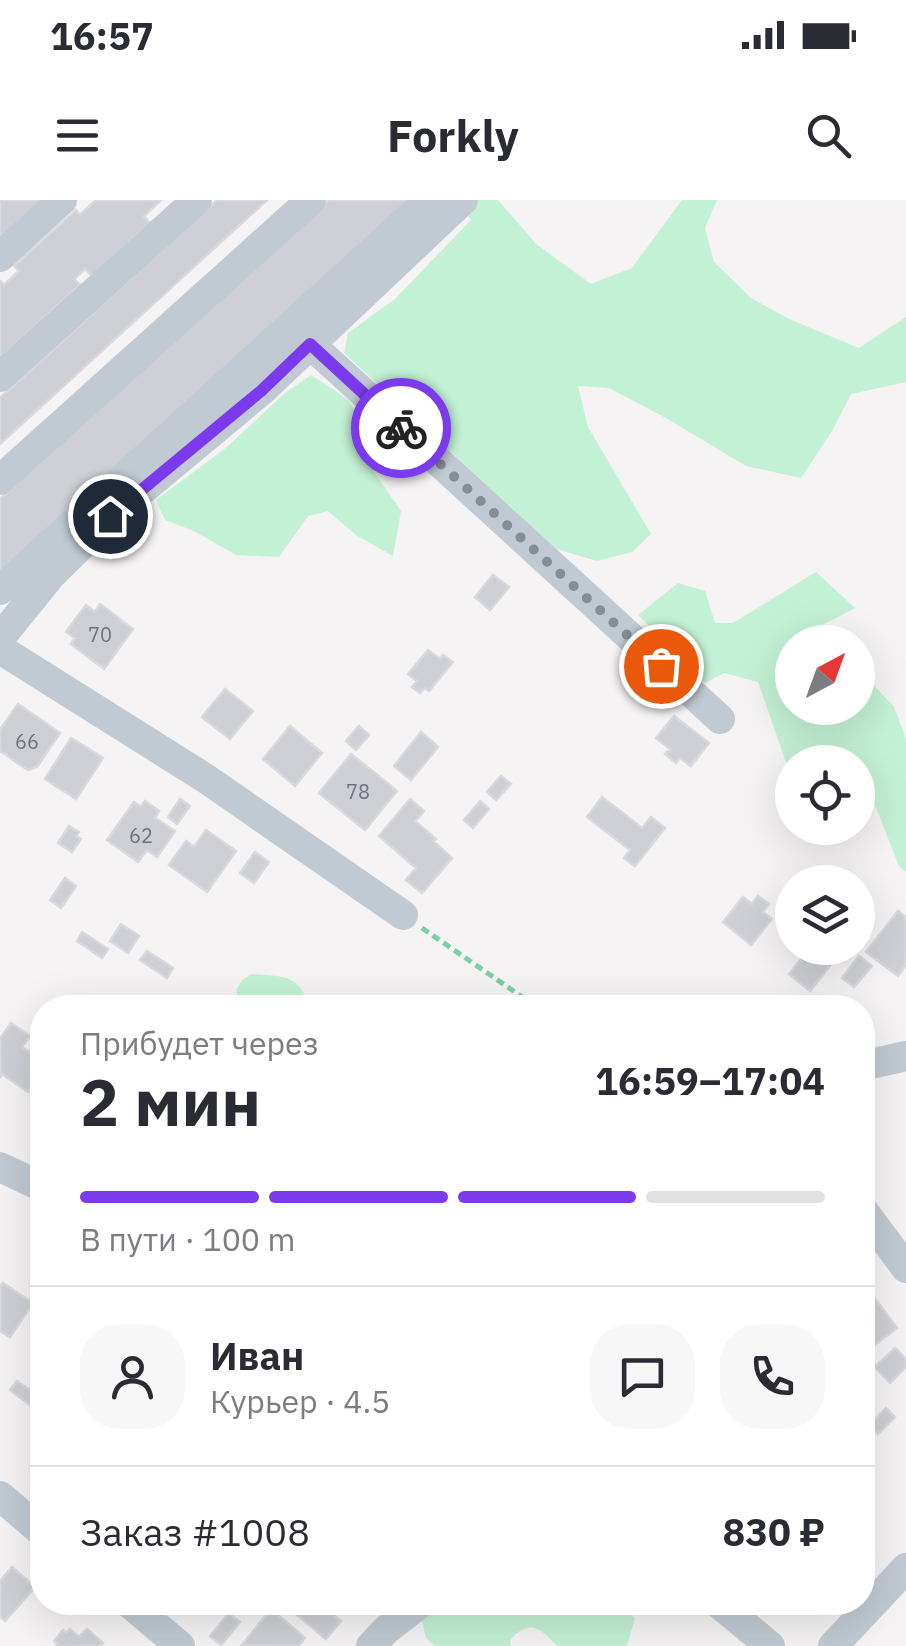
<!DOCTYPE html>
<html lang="ru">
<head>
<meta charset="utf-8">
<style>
	body { margin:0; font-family:"IBM Plex Sans",sans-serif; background:#f7f7f7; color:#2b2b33; height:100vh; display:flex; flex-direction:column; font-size:38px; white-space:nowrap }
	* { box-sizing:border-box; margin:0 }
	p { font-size:32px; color:#7c7c81 }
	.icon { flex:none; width:55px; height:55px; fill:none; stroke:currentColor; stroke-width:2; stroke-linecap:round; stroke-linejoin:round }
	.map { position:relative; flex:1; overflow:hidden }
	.panel { position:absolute; left:30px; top:795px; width:845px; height:620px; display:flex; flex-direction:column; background:#fff; border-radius:40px; box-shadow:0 10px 40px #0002 }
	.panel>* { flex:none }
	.needle { width:65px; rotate:41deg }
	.controls { position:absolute; left:775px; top:425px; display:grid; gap:20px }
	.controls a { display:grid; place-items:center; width:100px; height:100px; border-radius:50%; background:#fff; box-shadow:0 10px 40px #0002; font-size:50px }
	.pin { position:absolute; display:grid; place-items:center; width:85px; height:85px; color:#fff; margin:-42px; border:5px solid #fff; border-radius:50%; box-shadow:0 2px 10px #0007 }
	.courier { position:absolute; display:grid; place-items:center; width:100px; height:100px; margin:-50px; border:8px solid #7c3aed; border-radius:50%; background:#fff; color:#222; box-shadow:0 2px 12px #0007 }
	.summary em { font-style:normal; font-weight:700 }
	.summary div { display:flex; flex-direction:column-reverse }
	.summary { display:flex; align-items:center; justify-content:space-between; height:170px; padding:0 50px }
	h1 { font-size:65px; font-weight:700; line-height:75px }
	.bar { display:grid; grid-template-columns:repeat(4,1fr); gap:15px 10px; align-content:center; height:120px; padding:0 50px }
	.bar i { height:12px; border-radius:8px; background:#e1e1e2 }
	.bar .active { background:#7c3aed }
	.bar p { grid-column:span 4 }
	.line { display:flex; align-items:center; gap:25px; padding:0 50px; border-top:2px solid #e1e1e2 }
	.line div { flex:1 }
	.round { display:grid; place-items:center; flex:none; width:105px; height:105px; border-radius:40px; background:#f7f7f7 }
	.status { display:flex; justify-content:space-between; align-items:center; height:70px; padding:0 50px; background:#fff; direction:ltr }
	.status svg { height:28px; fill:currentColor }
	header { display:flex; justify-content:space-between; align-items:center; height:130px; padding:0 50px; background:#fff; font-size:45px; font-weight:700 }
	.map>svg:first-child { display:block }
	.green { fill:#c3f1d5 }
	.building { fill:#cdcfd5; stroke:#d7d9de; stroke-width:2.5 }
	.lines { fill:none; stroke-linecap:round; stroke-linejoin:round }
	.path { stroke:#7ad0a6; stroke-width:5; stroke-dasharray:8 5; stroke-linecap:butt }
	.minor { stroke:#c1cad2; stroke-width:30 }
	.done { stroke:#868d94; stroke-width:10; stroke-dasharray:0 18 }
	.route { stroke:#7c3aed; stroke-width:12 }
	.labels { text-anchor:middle; stroke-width:9; stroke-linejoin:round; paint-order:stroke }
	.number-label { font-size:20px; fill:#6b747e }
</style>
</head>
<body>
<div class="status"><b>16:57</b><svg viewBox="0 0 49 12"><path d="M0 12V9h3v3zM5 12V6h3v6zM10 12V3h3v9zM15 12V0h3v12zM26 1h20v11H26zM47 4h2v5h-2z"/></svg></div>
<header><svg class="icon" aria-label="menu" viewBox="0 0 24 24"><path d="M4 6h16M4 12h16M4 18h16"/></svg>Forkly<svg class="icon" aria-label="search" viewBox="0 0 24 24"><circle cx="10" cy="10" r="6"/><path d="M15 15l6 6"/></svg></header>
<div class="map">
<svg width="906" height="1446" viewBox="0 0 906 1446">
	<rect width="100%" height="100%" fill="#f5f3f3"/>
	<path class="green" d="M455 0H498L536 44 591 84 632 68 682 0H717L705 28 714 62 751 98 789 119 859 148 906 117V182L851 194 832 231 801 278 746 266 666 218 609 188 578 186 588 227 651 334 632 352 597 361 556 349 344 153 348 133 395 99 471 20Z
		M311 175 349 200 365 234 374 272 401 311 393 356 356 335 328 311 308 316 279 357 236 355 194 331 165 320 156 300 227 247 285 193Z
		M816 372 855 408 813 430 828 442H792V508H858V468L894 507 906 539V672L899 666 875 605 858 611V562H792V575L788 568 758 482 724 473 705 483 638 415 678 383 705 391 715 423H733Z
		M252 774C285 777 298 773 310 807H246L239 801 236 790 242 780Z
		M437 1402 608 1403 618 1404 635 1418 627 1446H557C541 1428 529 1418 510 1440L511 1446H435L426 1438 422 1421Z"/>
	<path class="building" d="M0 0H43L0 39Z
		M96 0H161L144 16 150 23 92 76 85 69 74 79 80 85 0 158V81L4 85 19 71 14 66 76 10 80 15Z
		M217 0H267L0 244V198Z
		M329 0H413L0 376V299Z
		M493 375 509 387 490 410 475 397Z
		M100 404 133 429 104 469 71 444 75 438 66 432 86 405 95 412Z
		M428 450 440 459 443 455 453 462 429 491 425 488 420 493 412 487 417 481 408 474Z
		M225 489 253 511 230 539 202 517Z
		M18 504 60 533 37 567 28 570 0 551V530Z
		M674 516 709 543 691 566 680 558 676 563 665 554 670 549 656 538Z
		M290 526 322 553 295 586 263 559Z
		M359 526 369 535 356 550 346 541Z
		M421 532 438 547 411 580 394 566Z
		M71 538 103 558 76 599 45 579Z
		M351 554 397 591 365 630 319 593Z
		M501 576 511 584 496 600 487 592Z
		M602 597 642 628 651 617 665 628 635 666 624 658 630 650 587 617Z
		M180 599 190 606 177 624 168 617Z
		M410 599 424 611 415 621 436 639 433 641 452 658 422 693 406 680 416 668 379 636Z
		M145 601 159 611 155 618 175 631 157 657 147 650 138 662 107 640 134 602 141 607Z
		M480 601 489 609 473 628 464 620Z
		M69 626 79 632 76 636 81 639 72 652 58 643Z
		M206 630 236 651 207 692 169 665 186 641 194 647Z
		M255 652 269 662 254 683 240 673Z
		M65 678 76 686 61 708 50 700Z
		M758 696 769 704 763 712 772 719 751 745 723 722 743 697 752 704Z
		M898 711 906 717V765L898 776 866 752Z
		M121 724 139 736 128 753 110 741Z
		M82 732 108 749 102 758 77 741Z
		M809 749 830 766 810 791 789 774Z
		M147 751 173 768 167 778 140 760Z
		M859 756 872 766 854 787 842 778Z
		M11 823 30 836 22 847 42 861V871L28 892 2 874 0 878V839Z
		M3 1083 33 1103 10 1137 0 1131V1086Z
		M873 1096 897 1128 865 1152 862 1148V1104Z
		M895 1148 906 1159V1167L890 1183 875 1167Z
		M17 1181 37 1195 30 1205 10 1190Z
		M886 1208 895 1217 878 1234 870 1225Z
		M12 1367 35 1387 5 1421 0 1417V1381Z
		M297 1402H318L341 1421 326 1439 291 1410Z
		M271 1409 305 1438 298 1446 242 1445Z
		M229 1413 240 1422 221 1445 210 1436Z
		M70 1429 79 1437 87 1429 103 1443 100 1446H56L58 1444 54 1441 63 1430 66 1433Z"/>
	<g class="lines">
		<path class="path" d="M422 728 531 803 541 808"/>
		<path class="minor" d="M0 57 62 0
			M310 144 720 519
			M0 177 197 0
			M0 280 311 0
			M0 390 429 0
			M0 438 51 375 111 316 261 191 463 0
			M0 449 205 578 403 715
			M862 866 906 856
			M0 967 42 987
			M862 1009 906 1068
			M0 1296 42 1332
			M128 1402 180 1446
			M717 1402 770 1446
			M371 1446 386 1430 422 1402
			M833 1446 906 1368"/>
	</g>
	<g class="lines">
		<path class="done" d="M401 228 661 466"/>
		<path class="route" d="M110 316 261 191 310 144 401 228"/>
	</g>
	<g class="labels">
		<g class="number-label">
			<text x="100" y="442">70</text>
			<text x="27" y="549">66</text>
			<text x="358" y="599">78</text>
			<text x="141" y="643">62</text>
		</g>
	</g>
</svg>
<div class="controls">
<a><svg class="needle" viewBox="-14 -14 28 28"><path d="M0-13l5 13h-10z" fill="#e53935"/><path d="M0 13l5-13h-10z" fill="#7c7c81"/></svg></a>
<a><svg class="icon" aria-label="locate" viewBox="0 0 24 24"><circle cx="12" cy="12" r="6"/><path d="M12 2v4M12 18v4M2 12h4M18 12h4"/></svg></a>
<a><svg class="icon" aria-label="layers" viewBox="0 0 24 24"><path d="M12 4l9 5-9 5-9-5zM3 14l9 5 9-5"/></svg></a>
</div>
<div class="pin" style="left:661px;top:466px;background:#ea580c"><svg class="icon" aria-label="bag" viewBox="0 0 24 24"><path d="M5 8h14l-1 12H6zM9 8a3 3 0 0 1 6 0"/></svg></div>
<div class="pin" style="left:110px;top:316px;background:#1f2937"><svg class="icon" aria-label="home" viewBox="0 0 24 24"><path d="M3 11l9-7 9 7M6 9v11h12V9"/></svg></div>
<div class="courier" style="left:401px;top:228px"><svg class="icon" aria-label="bike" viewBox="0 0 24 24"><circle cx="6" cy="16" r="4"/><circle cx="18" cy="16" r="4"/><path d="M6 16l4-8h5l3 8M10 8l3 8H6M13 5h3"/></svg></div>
<section class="panel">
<div class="summary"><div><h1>2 мин</h1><p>Прибудет через</p></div><em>16:59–17:04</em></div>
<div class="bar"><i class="active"></i><i class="active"></i><i class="active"></i><i></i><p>В пути · 100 m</p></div>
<div class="line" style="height:180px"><a class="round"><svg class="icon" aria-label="person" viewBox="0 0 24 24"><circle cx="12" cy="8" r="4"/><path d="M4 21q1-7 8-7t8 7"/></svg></a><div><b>Иван</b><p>Курьер · 4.5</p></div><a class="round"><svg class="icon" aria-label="chat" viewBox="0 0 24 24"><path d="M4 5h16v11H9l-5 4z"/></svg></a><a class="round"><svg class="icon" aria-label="phone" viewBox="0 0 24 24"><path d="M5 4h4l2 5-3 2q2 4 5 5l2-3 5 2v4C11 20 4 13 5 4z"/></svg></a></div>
<div class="line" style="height:130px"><div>Заказ #1008</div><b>830 ₽</b></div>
</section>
</div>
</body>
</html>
